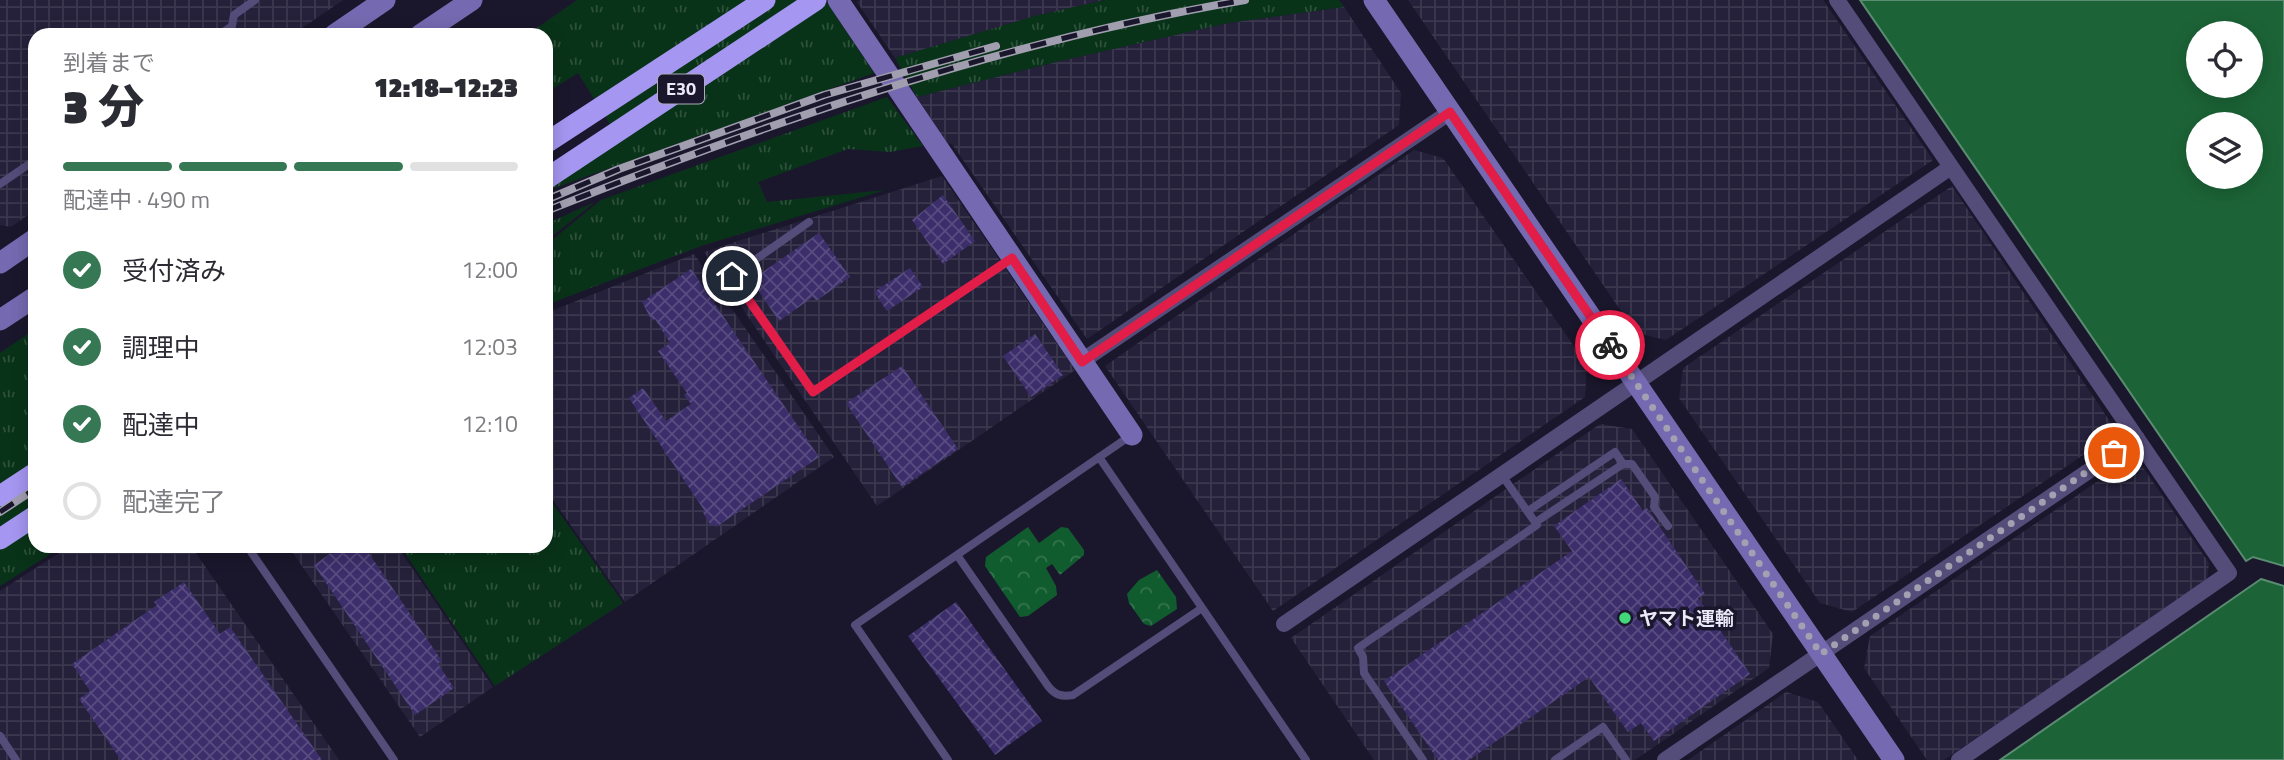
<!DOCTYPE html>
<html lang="ja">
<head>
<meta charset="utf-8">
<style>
	body { margin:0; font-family:"Titillium Web","Noto Sans JP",sans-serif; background:#f2f2f3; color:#2b2b33; height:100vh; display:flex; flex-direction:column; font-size:26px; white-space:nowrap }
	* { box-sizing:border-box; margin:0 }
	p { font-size:23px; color:#7c7c81 }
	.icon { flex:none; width:38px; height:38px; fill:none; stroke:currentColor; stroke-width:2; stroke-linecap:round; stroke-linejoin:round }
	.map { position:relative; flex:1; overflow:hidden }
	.sheet { position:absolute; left:28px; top:28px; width:525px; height:525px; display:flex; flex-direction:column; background:#fff; border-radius:21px; box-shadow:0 4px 18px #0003 }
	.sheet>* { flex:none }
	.controls { position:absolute; left:2186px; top:21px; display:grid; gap:14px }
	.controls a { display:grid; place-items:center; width:77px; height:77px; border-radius:50%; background:#fff; box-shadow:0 4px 18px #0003; font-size:35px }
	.pin { position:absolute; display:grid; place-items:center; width:60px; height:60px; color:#fff; margin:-30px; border:4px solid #fff; border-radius:50%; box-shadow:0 2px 7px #0007 }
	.courier { position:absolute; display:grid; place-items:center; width:70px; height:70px; margin:-35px; border:5px solid #e11d48; border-radius:50%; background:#fff; color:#222; box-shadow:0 2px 9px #0007 }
	.headline em { font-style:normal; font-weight:800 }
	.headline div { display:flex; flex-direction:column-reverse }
	.headline { display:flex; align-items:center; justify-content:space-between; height:119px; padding:0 35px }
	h1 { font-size:46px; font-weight:800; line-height:52px }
	.bar { display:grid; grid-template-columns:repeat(4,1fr); gap:10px 7px; align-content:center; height:84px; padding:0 35px }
	.bar i { height:9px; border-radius:5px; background:#e1e1e2 }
	.bar .active { background:#367853 }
	.bar p { grid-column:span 4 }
	ol { padding:0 35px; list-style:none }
	li { display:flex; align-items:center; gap:21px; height:77px }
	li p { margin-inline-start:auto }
	li .icon { padding:7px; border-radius:50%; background:#367853; color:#fff; stroke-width:4 }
	li:last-child { color:#7c7c81 }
	li i { width:38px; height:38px; border:4px solid #e1e1e2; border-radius:50% }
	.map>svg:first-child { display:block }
	.industrial { fill:url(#industrial-grid) }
	.grass { fill:url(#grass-tufts) }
	.forest { fill:url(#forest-crowns) }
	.water { fill:#1c6437; stroke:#5a8c71; stroke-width:2; fill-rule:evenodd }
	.building { fill:url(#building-cross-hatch) }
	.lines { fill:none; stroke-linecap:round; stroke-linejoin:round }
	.lane { stroke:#544d7a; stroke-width:8 }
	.street { stroke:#544d7a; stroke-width:16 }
	.secondary { stroke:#7569b1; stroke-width:21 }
	.highway { stroke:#a596f1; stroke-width:21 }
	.rail-casing { stroke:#a09eaf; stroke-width:8 }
	.rail { stroke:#1a172c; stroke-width:5; stroke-dasharray:16; stroke-linecap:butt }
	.done { stroke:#a2a0b1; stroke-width:7; stroke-dasharray:0 12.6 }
	.route { stroke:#e11d48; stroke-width:9 }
	.poi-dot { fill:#44d77a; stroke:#1a172c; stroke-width:2.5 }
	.labels { text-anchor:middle; stroke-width:7; stroke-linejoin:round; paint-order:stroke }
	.shield { fill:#1a172c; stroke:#adabbc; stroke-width:2 }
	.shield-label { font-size:18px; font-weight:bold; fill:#eceaf9 }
	.poi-label { font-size:19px; font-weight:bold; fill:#eceaf9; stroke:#1a172c; text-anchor:start }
</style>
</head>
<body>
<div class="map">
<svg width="2284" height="760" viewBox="0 0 2284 760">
	<defs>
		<pattern id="industrial-grid" width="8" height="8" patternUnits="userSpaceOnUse" patternTransform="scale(1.75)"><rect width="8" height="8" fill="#25213b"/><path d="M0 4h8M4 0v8" fill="none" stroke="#3a374e"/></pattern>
		<pattern id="grass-tufts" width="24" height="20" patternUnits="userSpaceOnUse" patternTransform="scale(1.75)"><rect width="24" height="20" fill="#093319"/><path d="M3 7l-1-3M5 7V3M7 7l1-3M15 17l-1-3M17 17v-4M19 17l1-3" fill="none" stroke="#2d513b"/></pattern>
		<pattern id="forest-crowns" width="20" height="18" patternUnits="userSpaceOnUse" patternTransform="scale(1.75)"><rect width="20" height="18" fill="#115c2f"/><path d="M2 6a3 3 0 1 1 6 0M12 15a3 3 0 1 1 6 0" fill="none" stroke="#34744e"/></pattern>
		<pattern id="building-cross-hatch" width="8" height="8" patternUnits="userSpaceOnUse" patternTransform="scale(1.75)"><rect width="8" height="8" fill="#3c2e6b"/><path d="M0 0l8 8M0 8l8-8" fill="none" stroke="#584c81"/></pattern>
	</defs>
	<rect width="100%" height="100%" fill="#1a172c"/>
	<path class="industrial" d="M0 0H343L292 35H35V210L11 227 0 225Z
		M860 0H1105L1035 16 895 58 857 2Z
		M1408 0H1823L1933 160 1666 340 1636 333Z
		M1344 7 1401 93 1399 125 1087 339 952 144 947 143 917 97 1056 62 1228 23Z
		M1414 150 1443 158 1587 365 1585 397 1273 611 1105 366Z
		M942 176 1075 370 877 506 704 252Z
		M1952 186 2117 432 1852 612 1820 603 1679 398 1683 368Z
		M694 254 834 457 625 602 546 490V313Z
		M1600 424 1632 429 1773 634 1769 668 1635 760H1374L1291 638Z
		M2135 456 2209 563 2207 580 1944 760H1927L1864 668 1870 636Z
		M70 546H191L339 760H0V591Z
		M288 546H397L493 687 420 737Z
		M1786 692 1818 702 1858 760H1688Z"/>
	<path class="grass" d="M577 0H825L874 73 546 191V188L620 140 578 73 546 93V35H527Z
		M1105 0H1339L1344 7 1228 23 1056 62 917 97 895 58 1035 16Z
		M887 97 923 146 890 152 848 149 758 182 767 202 885 190 701 246 546 305V245L601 200Z
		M595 202 546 241V224Z
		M35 329V546H63L0 586V353Z
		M546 494 623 603 495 686 400 546H546Z"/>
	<path class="forest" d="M1028 527 1039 543 1061 527 1068 528 1084 550V555L1060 575 1052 564 1046 568 1056 586 1057 595 1028 616 1020 617 985 566 986 557Z
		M1157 570 1176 597 1177 609 1151 626 1144 624 1129 603 1127 594 1139 580Z"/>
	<path class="water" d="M1860 0H2284V566L2253 557 2246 561ZM2198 33H2250V86H2198ZM2198 124H2250V177H2198Z
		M2261 579 2284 586V760H2000Z"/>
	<path class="building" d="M943 195 975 241 943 264 912 220Z
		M819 233 850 277 816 301 813 297 779 321 751 280Z
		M910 268 923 287 887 311 874 292Z
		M691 269 819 457 716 527 714 525 711 526 702 511 704 510 629 398 643 388 666 421 691 404 684 395 687 393 658 351 670 343 655 319 652 321 642 302Z
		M1035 334 1063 375 1031 397 1003 356Z
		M902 366 958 449 902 487 846 403Z
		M1621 479 1643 511 1647 508 1705 594 1698 598 1750 674 1654 741 1641 723 1628 732 1589 677 1469 760H1438L1384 681 1572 551 1554 526Z
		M341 546H364L442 661 438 664 454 688 415 715 314 565Z
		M184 582 220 634 230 627 322 760H121L79 699 90 691 72 664 157 605 154 602Z
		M956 602 1042 721 995 755 908 636Z"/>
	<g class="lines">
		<path class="lane" d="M219 35 232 26 234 15 255 0
			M0 184 35 160
			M809 222 732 276 813 392 1010 260
			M1099 457 1306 760
			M1623 464H1632L1655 497 1654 507 1668 526
			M1528 511 1615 452 1623 464 1536 522
			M247 546 394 760
			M957 555 1048 686C1055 695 1061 697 1073 695L1202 608
			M0 736 16 760
			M948 760 855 625 1130 436
			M1423 760 1364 673 1363 657 1358 648 1537 525 1501 474
			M1555 760 1603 727 1626 760"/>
		<path class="street" d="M1837 0 2229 573 1959 760
			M1082 361 1450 112
			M1284 624 1951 167
			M1665 760 2137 438"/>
		<path class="secondary" d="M838 0 1132 435
			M1374 0 1894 760
			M334 35 385 0
			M420 35 472 0
			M0 263 35 239
			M0 320 35 297"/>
		<path class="highway" d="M546 143 765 0
			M546 179 816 0
			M0 496 35 473
			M0 539 35 516"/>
		<g class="rail-casing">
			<path id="rail" d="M546 200 619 169 824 95 996 46
				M546 211C771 121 1005 41 1245 0
				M0 512 35 489"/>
		</g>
		<use href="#rail" class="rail"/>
	</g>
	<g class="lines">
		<path class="done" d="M1610 345 1821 654 2114 453"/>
		<path class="route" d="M732 276 813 392 1012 258 1082 362 1450 112 1610 345"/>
	</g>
	<circle class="poi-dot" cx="1625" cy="618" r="7"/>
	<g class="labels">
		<rect class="shield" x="658" y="74.5" width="46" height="29" rx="5"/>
		<g class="shield-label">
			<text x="681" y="95">E30</text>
		</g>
		<g class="poi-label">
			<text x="1639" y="625">ヤマト運輸</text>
		</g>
	</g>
</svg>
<div class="controls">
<a><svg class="icon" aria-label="locate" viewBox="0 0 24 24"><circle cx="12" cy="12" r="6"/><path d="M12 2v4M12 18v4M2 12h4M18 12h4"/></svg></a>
<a><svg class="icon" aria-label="layers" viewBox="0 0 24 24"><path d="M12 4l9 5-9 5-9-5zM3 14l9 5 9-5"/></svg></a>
</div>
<div class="pin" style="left:2114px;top:453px;background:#ea580c"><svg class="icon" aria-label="bag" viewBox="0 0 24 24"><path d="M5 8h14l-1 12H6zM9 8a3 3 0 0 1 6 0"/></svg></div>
<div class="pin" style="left:732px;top:276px;background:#1f2937"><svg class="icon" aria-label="home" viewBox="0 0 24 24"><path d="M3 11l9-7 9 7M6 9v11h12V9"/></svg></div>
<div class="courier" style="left:1610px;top:345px"><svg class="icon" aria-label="bike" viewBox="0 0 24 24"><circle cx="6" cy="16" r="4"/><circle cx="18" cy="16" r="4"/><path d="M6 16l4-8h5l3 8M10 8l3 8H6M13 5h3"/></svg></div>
<section class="sheet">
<div class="headline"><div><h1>3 分</h1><p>到着まで</p></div><em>12:18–12:23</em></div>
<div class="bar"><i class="active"></i><i class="active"></i><i class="active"></i><i></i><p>配達中 · 490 m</p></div>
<ol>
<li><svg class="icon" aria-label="check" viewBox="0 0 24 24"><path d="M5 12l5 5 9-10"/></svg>受付済み<p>12:00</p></li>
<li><svg class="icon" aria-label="check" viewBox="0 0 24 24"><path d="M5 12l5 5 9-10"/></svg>調理中<p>12:03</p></li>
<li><svg class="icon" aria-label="check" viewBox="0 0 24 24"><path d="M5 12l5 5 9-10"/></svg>配達中<p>12:10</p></li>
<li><i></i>配達完了</li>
</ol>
</section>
</div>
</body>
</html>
